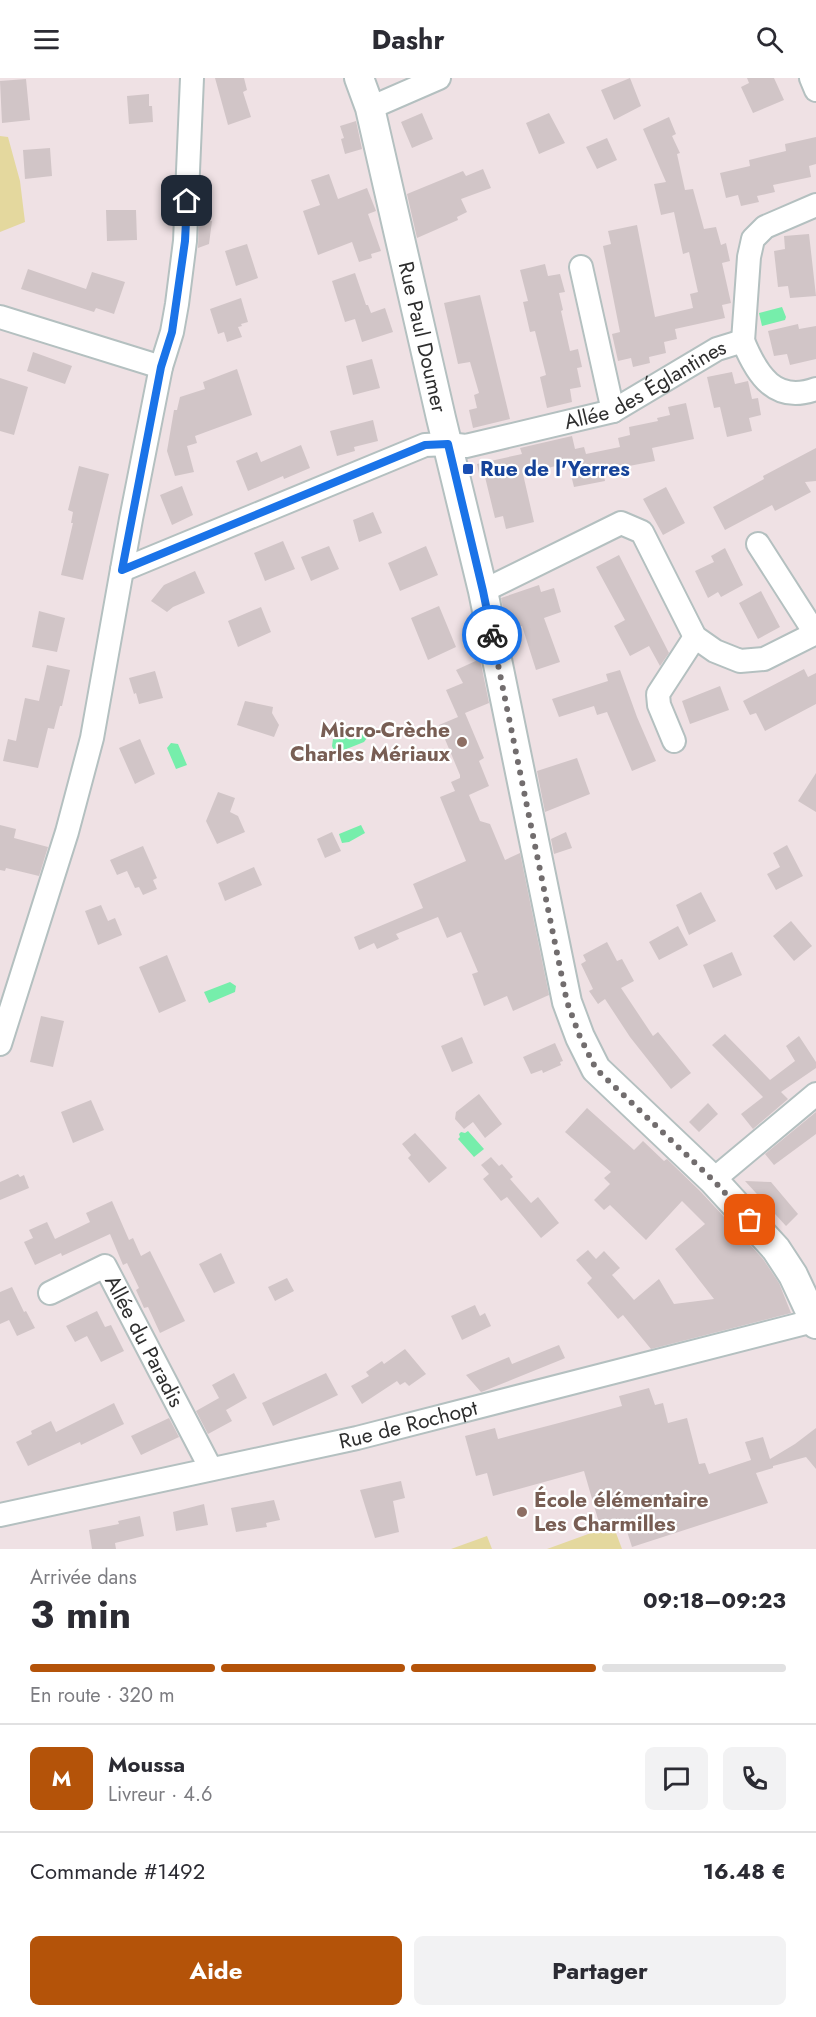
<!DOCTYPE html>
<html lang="fr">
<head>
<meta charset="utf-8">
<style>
	body { margin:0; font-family:Jost,sans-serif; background:#f2f2f3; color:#2b2b33; height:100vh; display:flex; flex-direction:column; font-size:22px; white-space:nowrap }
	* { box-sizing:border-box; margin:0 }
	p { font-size:20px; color:#7c7c81 }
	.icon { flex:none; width:33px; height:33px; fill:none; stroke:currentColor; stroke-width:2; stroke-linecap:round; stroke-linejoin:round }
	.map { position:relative; height:1471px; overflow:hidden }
	.sheet { display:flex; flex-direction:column; background:#fff; flex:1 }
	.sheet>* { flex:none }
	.pin { position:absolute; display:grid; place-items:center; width:51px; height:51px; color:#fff; margin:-26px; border-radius:12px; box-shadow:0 3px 9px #0006 }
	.courier { position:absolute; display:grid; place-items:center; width:60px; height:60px; margin:-30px; border:4px solid #1a73e8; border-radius:50%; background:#fff; color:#222; box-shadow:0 2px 8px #0007 }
	.head em { font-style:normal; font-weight:700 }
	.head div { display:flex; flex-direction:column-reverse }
	.head { display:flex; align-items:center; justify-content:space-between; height:102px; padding:0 30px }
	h1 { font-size:39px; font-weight:700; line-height:45px }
	.bar { display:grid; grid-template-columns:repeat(4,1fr); gap:9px 6px; align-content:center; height:72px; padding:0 30px }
	.bar i { height:8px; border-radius:4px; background:#e1e1e2 }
	.bar .active { background:#b45309 }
	.bar p { grid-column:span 4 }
	.line { display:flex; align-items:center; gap:15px; padding:0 30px; border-top:2px solid #e1e1e2 }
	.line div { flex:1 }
	.round { display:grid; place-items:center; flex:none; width:63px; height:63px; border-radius:9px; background:#f2f2f3 }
	.action { display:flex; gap:12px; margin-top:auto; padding:12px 30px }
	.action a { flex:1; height:69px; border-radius:9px; background:#b45309; color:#fff; font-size:24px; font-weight:700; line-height:69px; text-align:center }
	.action a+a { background:#f2f2f3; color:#2b2b33 }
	header { display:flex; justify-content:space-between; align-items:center; height:78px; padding:0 30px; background:#fff; font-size:27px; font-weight:700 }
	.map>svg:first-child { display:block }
	.green { fill:#e4d89e }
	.water { fill:#76eeab }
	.building { fill:#d1c5c7 }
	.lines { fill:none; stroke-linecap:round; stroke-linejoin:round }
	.minor-casing { stroke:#b4c0c0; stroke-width:26 }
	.tertiary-casing { stroke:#b4c0c0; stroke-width:32 }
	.minor { stroke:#fff; stroke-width:22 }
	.tertiary { stroke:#fff; stroke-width:28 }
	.done { stroke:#726d6e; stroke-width:6; stroke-dasharray:0 10.8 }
	.route { stroke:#1a73e8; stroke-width:8 }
	.transit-dot { fill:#1a4fb4; stroke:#fff; stroke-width:2 }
	.education-dot { fill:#8d6e63; stroke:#fff; stroke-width:2 }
	.labels { text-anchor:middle; stroke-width:4.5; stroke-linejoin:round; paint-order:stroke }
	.street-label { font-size:21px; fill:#2e2e2e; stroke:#fff }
	.transit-label { font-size:21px; font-weight:bold; fill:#164399; stroke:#fff; text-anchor:start }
	.education-label { font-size:21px; font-weight:bold; fill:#785e54; stroke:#fff; text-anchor:end }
</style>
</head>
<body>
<header><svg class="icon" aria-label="menu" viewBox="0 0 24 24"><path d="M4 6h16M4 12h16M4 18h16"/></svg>Dashr<svg class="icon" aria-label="search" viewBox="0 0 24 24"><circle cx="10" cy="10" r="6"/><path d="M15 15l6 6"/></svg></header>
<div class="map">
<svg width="816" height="1471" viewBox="0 0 816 1471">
	<rect width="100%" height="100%" fill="#efe1e4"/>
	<path class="green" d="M0 58 8 59 20 103 25 144 0 154Z
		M613 1447 622 1471H547Z
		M487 1458 492 1471H451Z"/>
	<path class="water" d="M782 229 786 239 785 242 762 248 759 235Z
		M358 649 365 652 367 660 364 664 339 674 334 673 332 668 333 661Z
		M171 665 178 666 187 687 176 691 167 670Z
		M361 747 365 755 349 764 342 765 339 756Z
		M230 904 236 908 235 914 209 925 204 914Z
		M468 1053 484 1071 474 1079 458 1061 460 1059 459 1056 461 1054 465 1055Z"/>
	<path class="building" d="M215 0H244L247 12 243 14 251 39 228 47Z
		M630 0 641 28 614 42 601 12Z
		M747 0H774L784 22 753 35 741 9 749 5Z
		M26 1 30 42 2 45 0 3Z
		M149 16V28H152L153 44 129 46 127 18Z
		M422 35 433 61 412 70 401 44Z
		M549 35 565 65 539 76 526 45Z
		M669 39 676 56 672 58 680 75 677 76 685 112 693 111 704 151 716 149 721 167 726 165 730 183 722 185 731 225 722 227 725 240 675 251 677 261 664 264 666 275 649 279 650 285 633 289 631 280 618 283 612 256 620 254 603 168 611 166 608 153 637 147 655 239 693 230 690 216 698 214 689 174 683 176 674 134 661 137 654 106 666 104 643 51Z
		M356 43 362 71 345 76 341 61 344 60 340 48Z
		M816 59V86L809 88 811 99 773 107 775 114 757 118 759 124 741 128 738 117 726 120 720 95 750 88 749 82 786 73 785 66Z
		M607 60 617 82 597 91 586 69Z
		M50 70 52 98 25 101 23 72Z
		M483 91 491 110 461 121 467 134 457 139 458 142 417 160 407 116 463 93 466 98Z
		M329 96 338 121 367 110 376 133 368 136 381 173 371 176 372 180 359 184 352 164 318 177 303 133 320 127 311 102Z
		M106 132H136L137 162 107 163Z
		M199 141 212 143 209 166 198 170Z
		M809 156 816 218 790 220 788 208 778 209 774 173 785 171 784 158Z
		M247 166 258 200 236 208 225 173Z
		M545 186 548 198 560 196 565 214 559 215 563 232 561 233 570 273 578 271 582 289 577 290 581 309 570 311 572 324 547 330 540 299 546 297 535 253 530 254 523 224 528 223 520 192Z
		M28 191 86 211 92 194 125 204 114 236 96 230 94 234 21 211Z
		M355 195 366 227H368L371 235 385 230 393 254 362 264 355 241 345 244 332 203Z
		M480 217 510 341 473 350 469 332 477 330 474 317 479 315 470 284 458 286 444 225Z
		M241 220 248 244 241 246 242 248 238 249 242 259 227 264 224 254 218 256 210 231Z
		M798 246 799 251 816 248V281L790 287 787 276 774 278 768 253Z
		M33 274 72 288 65 306 27 293Z
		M372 281 380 310 353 317 346 288Z
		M237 291 252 337 195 358 197 365 187 368 194 394 175 398 167 373 174 332H177L180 319 205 311 203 304Z
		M732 294 735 306 748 303 752 321 758 320 761 337 749 340 752 353 727 359 720 329 714 330 707 299Z
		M0 300 28 309 14 357 0 353Z
		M686 325 694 361 652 370 655 383 603 393 605 403 574 409 568 385 523 396 534 444 506 451 503 438 495 440 485 399 480 400 477 386 522 376 520 370 572 358 575 371 584 369 586 376 620 369 618 360 630 357 629 349 658 343 657 340 670 337 668 329Z
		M373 342 378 363 354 369 355 373 337 378 330 353Z
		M301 367 310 390 284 401 283 398 248 413 236 383 257 374 261 384Z
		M816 370V403L805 404 811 414 775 433 772 427 725 452 713 429 764 401 763 398Z
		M79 388 109 396 83 502 61 497 73 445H71L73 434 68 432Z
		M182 408 193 437 172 447 160 417Z
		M666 409 685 445 663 457 643 421Z
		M373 434 382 455 359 464 353 442Z
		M283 463 295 491 265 503 254 475Z
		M329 468 339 491 311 503 301 479Z
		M426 468 438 497 400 513 388 485Z
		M725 470 743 507 721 519 718 514 708 520 695 493 714 484 711 478Z
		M619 477 669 575 660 588 649 568 630 578 614 548 625 542 596 489Z
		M195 493 205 515 173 529 167 534 151 523 164 507Z
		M539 507 541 514 554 510 561 534 544 540 560 584 536 592 522 548 508 552 501 520Z
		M761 513 780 549 758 561 739 525Z
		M439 528 456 569 428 582 411 540Z
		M261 529 271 554 238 569 228 543Z
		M39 533 65 540 57 574 32 569Z
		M480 581 489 625 465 635 484 680 479 683 489 708 469 717 480 743 490 746 505 782 520 775 549 917 513 933 507 918 484 928 472 896 478 894 461 854 447 860 438 839 396 856 399 861 377 871 374 865 359 872 354 859 423 830 413 806 466 783 440 719 455 713 451 704 460 700V697L439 647 458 639 446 612 463 605 456 592Z
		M47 587 70 592 62 628H60L54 651 48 650 38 690 3 683 8 661 16 663 25 620 39 623Z
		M804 591 808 599 816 595V626L765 653 756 635 750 637 743 623Z
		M620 592 637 639 656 683 632 693 607 634 597 637 594 628 559 639 552 621 608 603 606 596Z
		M155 593 163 620 139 626 136 615 134 616 129 600Z
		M720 608 729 632 690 646 682 623Z
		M245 623 273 629 272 635 279 647 274 659 237 647Z
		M140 661 155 696 135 706 119 670Z
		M577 680 590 716 545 734 537 693Z
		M816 695V734L798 723Z
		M218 714 235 720 230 734 238 738 245 754 217 766 206 743Z
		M0 747 16 751 14 760 48 769 39 798 6 790 5 793 0 792Z
		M332 754 341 773 325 780 317 761Z
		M566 754 572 770 554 776 551 761Z
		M787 767 803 798 776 812 767 796 780 789 773 775Z
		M143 768 157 800 153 802 157 811 143 817 139 809 135 810 127 793 117 797 110 782Z
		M254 789 262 807 225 823 218 805Z
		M701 814 716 843 689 857 676 827Z
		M101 827 108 843 115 840 122 857 98 867 85 833Z
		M791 843 812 868 794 883 773 858Z
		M678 848 688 867 659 882 649 864Z
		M607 864 617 883 622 881 634 903 621 910 653 958 658 954 691 995 671 1011 630 959 605 921 598 926 589 913 593 911 581 886 586 883 583 877Z
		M732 874 742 897 713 910 703 887Z
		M167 877 186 923 159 935 139 889Z
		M41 938 64 943 53 989 30 984Z
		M725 956 770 1002 795 983 786 968 799 958 816 984V990L781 1014 788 1021 753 1051 741 1036 763 1019 712 967Z
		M462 959 473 985 452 994 441 968Z
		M555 965 563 983 560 984 561 987 543 995 542 992 531 996 523 979Z
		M479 1016 502 1046 485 1060 473 1044 464 1051 455 1041 456 1034Z
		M91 1022 104 1052 73 1065 61 1034Z
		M708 1025 718 1036 699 1054 689 1044Z
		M587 1030 634 1072 643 1063 664 1083 667 1081 701 1114 763 1181 779 1205 791 1235 651 1271 623 1237 618 1241 587 1205 592 1200 576 1182 588 1172 596 1181 604 1173 620 1190 612 1197 634 1222 659 1201 674 1226 714 1221 675 1171 705 1146 682 1123 646 1162 610 1127 604 1132 594 1122 610 1106 604 1100 611 1094 565 1054Z
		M816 1034V1056L774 1087 765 1076Z
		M415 1055 447 1090 429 1105 408 1080 411 1077 402 1066Z
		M491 1079 499 1088 502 1086 513 1099 510 1101 531 1125 538 1119 559 1145 541 1160 507 1119 501 1123 483 1101 489 1096 481 1087Z
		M18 1096 20 1099 24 1097 29 1110 0 1122V1104Z
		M745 1103 771 1104 798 1136 786 1148Z
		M112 1123 129 1162 133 1160 141 1178 150 1173 185 1243 160 1255 148 1229 144 1230 136 1212 139 1210 127 1185 123 1187 110 1156 62 1178 61 1175 35 1187 24 1164 33 1160 29 1152 47 1144 55 1161 90 1144 86 1135Z
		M221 1175 235 1205 214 1215 199 1186Z
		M287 1200 294 1213 275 1223 268 1209Z
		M12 1209 24 1234 26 1233 35 1250 17 1258 9 1242 0 1246V1214Z
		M475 1227 480 1238 485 1235 491 1248 462 1262 451 1238Z
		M97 1233 105 1249 111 1247 124 1273 101 1284 87 1258 75 1264 66 1248Z
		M559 1267 565 1280 563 1281 484 1313 481 1314 466 1297 509 1279 512 1286Z
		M405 1271 426 1296 409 1308 405 1304 400 1307 397 1303 362 1326 351 1308 369 1298 366 1294 382 1283 384 1286Z
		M234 1295 247 1320 226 1332 232 1343 208 1356 196 1333 219 1320 212 1307Z
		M326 1295 338 1317 273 1348 262 1325Z
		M649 1310 655 1327 663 1325 668 1345 687 1340 699 1386 705 1385 709 1396 751 1382 745 1364 763 1359 770 1381 795 1366 816 1350V1391L806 1379 773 1388V1390L756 1395 768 1425 632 1469 624 1444 613 1447 611 1442 599 1445 584 1393 493 1418 487 1395 476 1398 465 1358 495 1350 498 1361 555 1346 622 1328 619 1318Z
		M114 1325 124 1346 81 1367 80 1364 28 1388 16 1364 32 1356 31 1353 51 1343 56 1354Z
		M169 1340 179 1359 141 1377 131 1358Z
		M401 1403 405 1420 393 1423 399 1454 375 1460 360 1412Z
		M274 1422 280 1442 266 1445 267 1449 236 1454 231 1430Z
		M204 1426 208 1447 176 1453 173 1434Z
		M140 1438 144 1458 115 1465 116 1471H92L89 1452 119 1446 118 1443Z"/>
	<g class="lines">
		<g class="minor-casing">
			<g id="minor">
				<path d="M811 0 816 12"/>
				<path d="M370 30 439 0"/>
				<path d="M581 189 613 333"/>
				<path d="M0 239 161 289"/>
				<path d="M743 263 749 179 753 161 765 149 816 127"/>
				<path d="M758 466 815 555"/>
				<path id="s1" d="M122 492 425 367 448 366 466 368 613 333 717 271 743 263C757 297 775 326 816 311"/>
				<path d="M483 513 621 445 642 454 695 559 715 573 740 583 764 581 816 555"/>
				<path d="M674 663 659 627 658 616 695 559"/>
				<path d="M0 966 67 754 92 660 131 441 161 289 172 254 177 226 185 163 192 0"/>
				<path d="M713 1102 816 1016"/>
				<path id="s2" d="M50 1215 105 1188 211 1391"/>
				<path id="s3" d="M0 1437 357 1360 813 1243"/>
			</g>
		</g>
		<g class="tertiary-casing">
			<g id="tertiary">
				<path id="s4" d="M359 0 370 30 441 340 483 513 567 924 580 959 596 991 713 1102 776 1171 793 1197 816 1246"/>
			</g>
		</g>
		<use href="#minor" class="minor"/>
		<use href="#tertiary" class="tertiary"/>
	</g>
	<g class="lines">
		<path class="done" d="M492 557 567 924 580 959 596 991 713 1102 750 1142"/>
		<path class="route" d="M187 123 185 163 172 254 161 289 122 492 425 367 448 366 483 513 492 557"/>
	</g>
	<rect class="transit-dot" x="462" y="385" width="12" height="12" rx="3"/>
	<g class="education-dot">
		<circle cx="462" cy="664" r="6"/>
		<circle cx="522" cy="1434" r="6"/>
	</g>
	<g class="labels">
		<g class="street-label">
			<text dy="7" stroke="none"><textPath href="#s4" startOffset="267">Rue Paul Doumer</textPath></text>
			<text dy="7" stroke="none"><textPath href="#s1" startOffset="560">Allée des Églantines</textPath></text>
			<text dy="7" stroke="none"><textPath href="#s2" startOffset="146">Allée du Paradis</textPath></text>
			<text dy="7" stroke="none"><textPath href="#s3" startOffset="418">Rue de Rochopt</textPath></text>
		</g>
		<g class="transit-label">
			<text x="480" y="398">Rue de l'Yerres</text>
		</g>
		<g class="education-label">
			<text x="450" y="659">Micro-Crèche<tspan x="450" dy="24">Charles Mériaux</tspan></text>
			<text x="534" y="1429" text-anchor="start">École élémentaire<tspan x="534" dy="24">Les Charmilles</tspan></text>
		</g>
	</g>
</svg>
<div class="pin" style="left:750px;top:1142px;background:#ea580c"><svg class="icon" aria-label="bag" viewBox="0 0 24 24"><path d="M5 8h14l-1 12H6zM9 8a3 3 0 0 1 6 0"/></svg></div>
<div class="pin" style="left:187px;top:123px;background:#1f2937"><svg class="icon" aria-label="home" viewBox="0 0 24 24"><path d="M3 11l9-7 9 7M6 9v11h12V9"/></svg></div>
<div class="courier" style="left:492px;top:557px"><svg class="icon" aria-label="bike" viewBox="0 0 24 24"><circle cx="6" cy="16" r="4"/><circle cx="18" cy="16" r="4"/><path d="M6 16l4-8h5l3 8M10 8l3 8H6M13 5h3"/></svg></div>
</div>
<section class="sheet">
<div class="head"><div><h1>3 min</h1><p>Arrivée dans</p></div><em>09:18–09:23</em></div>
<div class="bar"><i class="active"></i><i class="active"></i><i class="active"></i><i></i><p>En route · 320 m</p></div>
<div class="line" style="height:108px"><b class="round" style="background:#b45309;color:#fff">M</b><div><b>Moussa</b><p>Livreur · 4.6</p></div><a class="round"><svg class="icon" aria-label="chat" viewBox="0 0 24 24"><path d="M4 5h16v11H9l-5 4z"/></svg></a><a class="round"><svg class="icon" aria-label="phone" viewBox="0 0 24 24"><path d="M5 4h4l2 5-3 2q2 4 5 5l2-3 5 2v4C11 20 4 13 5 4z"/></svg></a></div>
<div class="line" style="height:78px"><div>Commande #1492</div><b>16.48 €</b></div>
<div class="action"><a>Aide</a><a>Partager</a></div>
</section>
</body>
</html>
